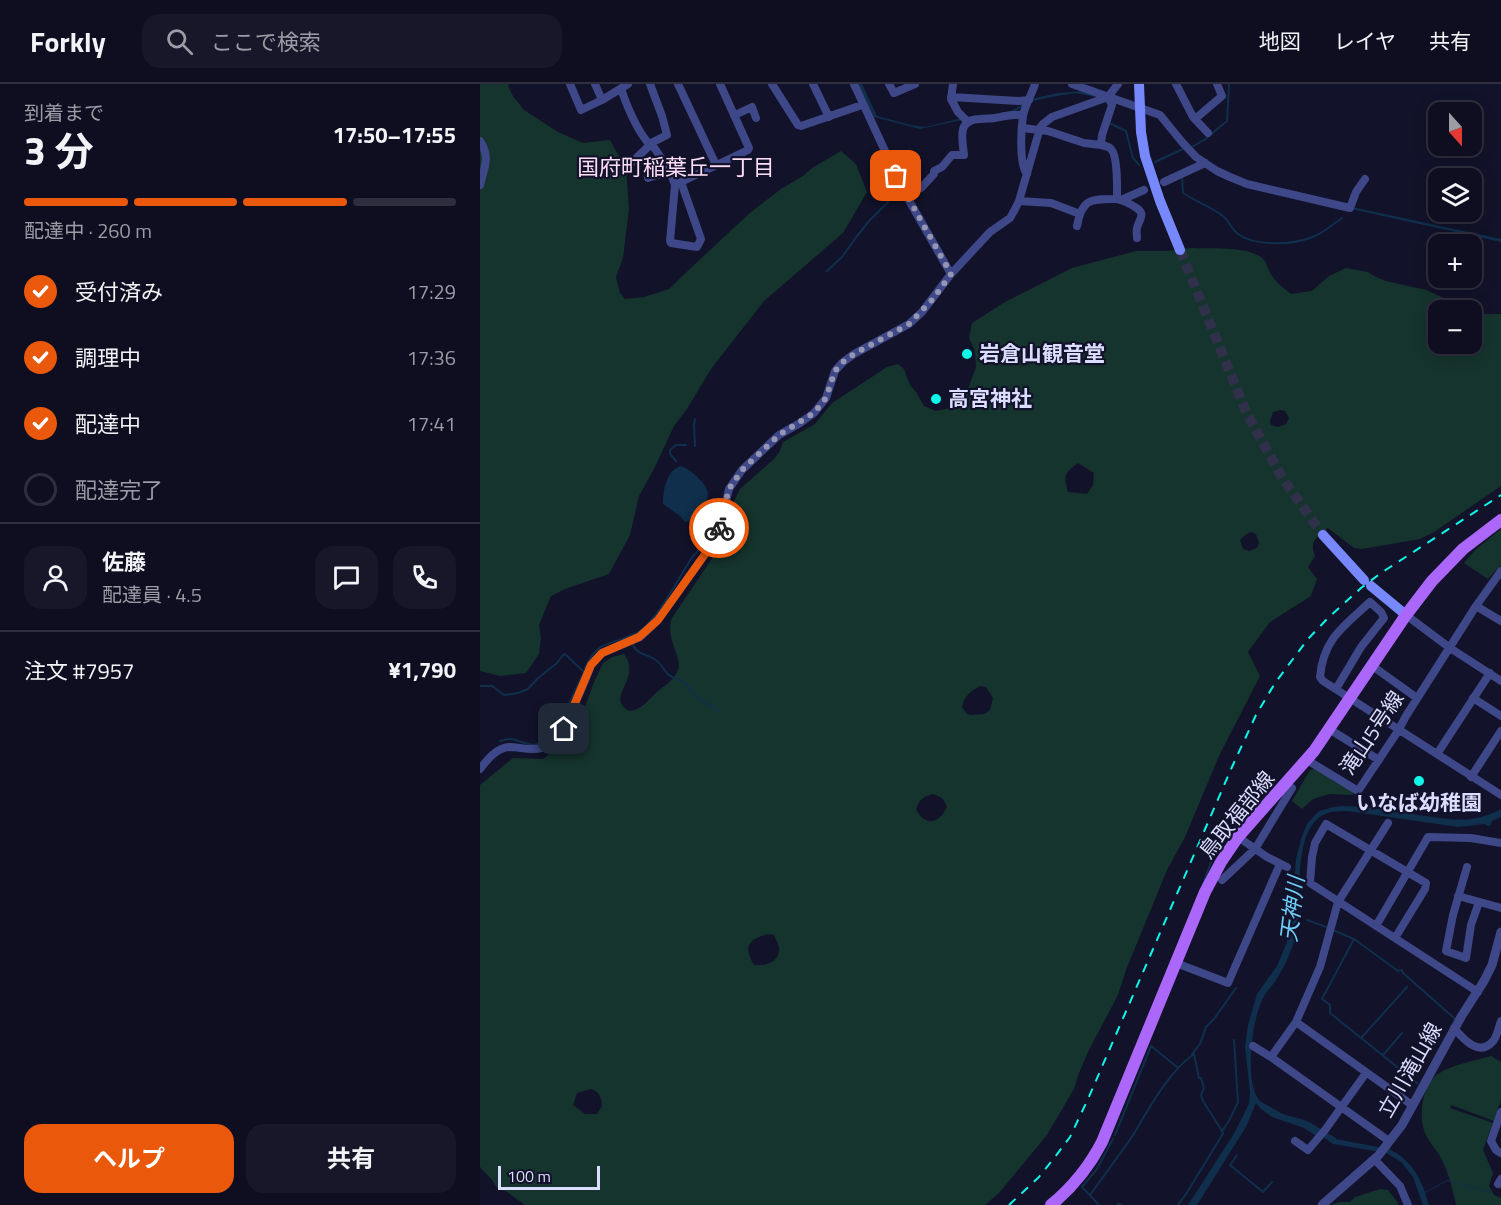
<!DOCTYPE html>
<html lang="ja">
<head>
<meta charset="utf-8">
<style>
	body { margin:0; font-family:"Titillium Web","Noto Sans JP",sans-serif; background:#171729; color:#f1f3f6; height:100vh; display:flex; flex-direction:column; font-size:22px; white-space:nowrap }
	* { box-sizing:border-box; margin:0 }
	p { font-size:20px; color:#9b9ca5 }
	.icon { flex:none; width:33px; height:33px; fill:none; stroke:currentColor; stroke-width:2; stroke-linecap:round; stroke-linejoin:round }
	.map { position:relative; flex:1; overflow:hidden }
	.sheet { display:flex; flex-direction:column; background:#0e0e20; width:480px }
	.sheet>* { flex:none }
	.needle { width:39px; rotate:159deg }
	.controls { position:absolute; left:948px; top:18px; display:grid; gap:12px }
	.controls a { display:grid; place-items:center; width:54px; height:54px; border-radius:12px; background:#0e0e20; box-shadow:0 3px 15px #0003,0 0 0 2px #2e2e3e; font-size:30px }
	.scale { position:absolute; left:18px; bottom:15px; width:102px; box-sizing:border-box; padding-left:6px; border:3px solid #dbddfe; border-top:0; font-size:16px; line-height:21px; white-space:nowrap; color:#dbddfe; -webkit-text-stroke:4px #12122a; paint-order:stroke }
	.pin { position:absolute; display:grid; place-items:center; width:51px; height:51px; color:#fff; margin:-26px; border-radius:12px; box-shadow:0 3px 9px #0006 }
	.courier { position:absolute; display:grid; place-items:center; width:60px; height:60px; margin:-30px; border:4px solid #ea580c; border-radius:50%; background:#fff; color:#222; box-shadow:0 2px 8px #0007 }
	.summary em { font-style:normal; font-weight:700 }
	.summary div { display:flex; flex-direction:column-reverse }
	.summary { display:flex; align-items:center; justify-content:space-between; height:102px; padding:0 24px }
	h1 { font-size:39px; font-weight:700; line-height:45px }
	.bar { display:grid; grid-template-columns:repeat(4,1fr); gap:9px 6px; align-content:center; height:72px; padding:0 24px }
	.bar i { height:8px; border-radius:4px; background:#2e2e3e }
	.bar .selected { background:#ea580c }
	.bar p { grid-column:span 4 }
	.line { display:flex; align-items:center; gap:15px; padding:0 24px; border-top:2px solid #2e2e3e }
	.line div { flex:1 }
	.round { display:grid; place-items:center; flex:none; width:63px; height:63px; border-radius:18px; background:#171729 }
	ol { padding:0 24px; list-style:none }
	li { display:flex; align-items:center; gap:18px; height:66px }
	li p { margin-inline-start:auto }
	li .icon { padding:6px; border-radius:50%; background:#ea580c; color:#fff; stroke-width:4 }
	li:last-child { color:#9b9ca5 }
	li i { width:33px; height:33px; border:3px solid #2e2e3e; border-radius:50% }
	.cta { display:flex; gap:12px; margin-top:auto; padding:12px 24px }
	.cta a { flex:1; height:69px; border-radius:18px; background:#ea580c; color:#fff; font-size:24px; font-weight:700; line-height:69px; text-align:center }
	.cta a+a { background:#171729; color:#f1f3f6 }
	header { display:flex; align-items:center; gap:36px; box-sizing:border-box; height:84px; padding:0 30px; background:#0e0e20; border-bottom:2px solid #2e2e3e }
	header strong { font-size:28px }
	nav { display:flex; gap:33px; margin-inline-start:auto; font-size:21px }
	.search { width:420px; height:54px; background:#171729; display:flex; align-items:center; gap:15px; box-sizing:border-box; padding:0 21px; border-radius:18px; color:#9b9ca5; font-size:22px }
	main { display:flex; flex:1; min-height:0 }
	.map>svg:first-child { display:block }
	.green { fill:#15342d; fill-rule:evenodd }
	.water { fill:#0f2f4c }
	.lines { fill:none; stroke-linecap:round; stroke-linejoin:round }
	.stream { stroke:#0f2f4c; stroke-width:2 }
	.secondary-tunnel { stroke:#30304a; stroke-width:10; stroke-dasharray:10 5; stroke-linecap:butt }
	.minor { stroke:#3e4787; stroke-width:8 }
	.tertiary { stroke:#3e4787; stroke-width:9 }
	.secondary { stroke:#7688fb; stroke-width:10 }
	.primary { stroke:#ab66fa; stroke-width:12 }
	.rail { stroke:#0ef8e9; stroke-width:2; stroke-dasharray:9 8; stroke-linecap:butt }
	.done { stroke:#9596b4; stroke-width:6; stroke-dasharray:0 10.8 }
	.route { stroke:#ea580c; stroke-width:8 }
	.poi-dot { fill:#0ef8e9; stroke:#12122a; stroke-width:2 }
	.labels { text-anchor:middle; stroke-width:4.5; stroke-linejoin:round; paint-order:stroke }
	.poi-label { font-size:21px; font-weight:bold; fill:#dbddfe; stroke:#12122a; text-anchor:start }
	.street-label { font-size:21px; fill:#dbddfe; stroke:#12122a }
	.neighbourhood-label { font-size:22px; fill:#feddf7; stroke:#12122a }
	.water-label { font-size:22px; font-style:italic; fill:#6dd0fa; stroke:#12122a }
</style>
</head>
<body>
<header>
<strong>Forkly</strong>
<div class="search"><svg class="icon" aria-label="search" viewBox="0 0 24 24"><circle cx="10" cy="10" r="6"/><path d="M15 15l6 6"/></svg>ここで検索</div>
<nav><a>地図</a><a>レイヤ</a><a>共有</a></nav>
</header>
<main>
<section class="sheet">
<div class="summary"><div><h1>3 分</h1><p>到着まで</p></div><em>17:50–17:55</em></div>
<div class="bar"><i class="selected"></i><i class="selected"></i><i class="selected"></i><i></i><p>配達中 · 260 m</p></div>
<ol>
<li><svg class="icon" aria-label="check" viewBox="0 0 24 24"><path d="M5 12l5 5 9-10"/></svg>受付済み<p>17:29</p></li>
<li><svg class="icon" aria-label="check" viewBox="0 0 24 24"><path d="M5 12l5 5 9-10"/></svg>調理中<p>17:36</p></li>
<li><svg class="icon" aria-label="check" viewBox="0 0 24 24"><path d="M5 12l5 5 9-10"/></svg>配達中<p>17:41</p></li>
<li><i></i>配達完了</li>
</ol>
<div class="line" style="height:108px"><a class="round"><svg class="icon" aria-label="person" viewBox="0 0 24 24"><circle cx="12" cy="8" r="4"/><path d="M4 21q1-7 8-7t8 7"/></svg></a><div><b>佐藤</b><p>配達員 · 4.5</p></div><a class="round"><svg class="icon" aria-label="chat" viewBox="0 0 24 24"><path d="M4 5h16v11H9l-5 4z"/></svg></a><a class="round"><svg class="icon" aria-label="phone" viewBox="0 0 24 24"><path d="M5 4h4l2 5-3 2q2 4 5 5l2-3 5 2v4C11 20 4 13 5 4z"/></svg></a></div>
<div class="line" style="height:78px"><div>注文 #7957</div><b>¥1,790</b></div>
<div class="cta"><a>ヘルプ</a><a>共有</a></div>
</section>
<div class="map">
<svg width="1021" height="1121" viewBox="0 0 1021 1121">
	<rect width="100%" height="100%" fill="#12122a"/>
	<path class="green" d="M0 0H29L28 2 33 12 44 26 78 48 103 59 130 56 146 85 149 125 143 174 136 193 140 209 145 215 164 213 189 205 216 179 271 128 301 105 323 92 332 84 361 67 376 80 387 108 363 149 284 217 231 285 207 325 194 342 174 385 159 412 150 451 129 490 85 505 71 512 59 541 61 554 59 570 46 589 20 592 0 587Z
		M711 164C730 165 773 161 785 177 787 181 788 186 791 190 796 199 804 204 811 210L832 207 849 192 866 184 888 188 896 193 906 197 946 206 999 230H1021V402L954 448 940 455 882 465 874 464 848 444C837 453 829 457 835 472L828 483 837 495 831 512 790 538 768 568 780 592 739 672 705 753 687 786 646 886 638 911 609 966 599 989 594 1005 567 1051 519 1109 505 1121H45L27 1108 17 1104 12 1096 0 1083V701L33 674 63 675 89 654 103 629 114 598 123 579 132 573 144 570C163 595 123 614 150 627 163 625 168 616 177 608 184 602 193 597 197 588 205 576 184 555 192 534L239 464 245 451 254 417 260 405 294 375 300 367 303 358 335 340 352 319 407 283 418 280 424 285 430 301 436 308 444 322 456 327 466 325 478 319 488 305 496 283 495 267 489 254 492 239 525 218 592 184 656 167H687ZM958 226H992V260H958ZM800 326 805 327 809 334 806 340 798 343 791 341 790 337 793 328ZM598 379 614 389 613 401 607 410 588 408C583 391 585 389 598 379ZM771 448 776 450 779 459 777 464 769 467 763 465 760 456 765 451ZM500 602 506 603 513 614 510 626 504 630 490 631 486 629 482 623C484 612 491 607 500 602ZM452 710C461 712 464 715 467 723 459 740 445 743 436 725 439 716 443 713 452 710ZM289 850 294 851C296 856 300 862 299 867 298 879 284 882 274 881 263 863 268 854 289 850ZM111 1005C120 1008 121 1013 122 1022L117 1030H105L93 1021 97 1009Z
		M1021 445V481L1008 495 984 479 995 466Z
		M834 685 874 709 872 711 850 710 833 715 822 725 812 717 830 686Z
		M1011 972 1021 978V1016L1014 1037 971 1021 970 1024 1013 1039 1003 1066 1013 1089 1009 1102 1014 1111 1021 1114V1121H976C973 1107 969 1090 962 1076 958 1067 949 1059 945 1049 938 1032 942 1001 958 990 973 980 994 977 1011 972Z
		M900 1105 908 1106 918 1119V1121H851L860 1118H870L875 1113Z"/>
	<path class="water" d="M378 0H382L397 32 431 41 445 43 490 32 513 31 533 26 551 15 578 9 603 7 620 14 596 9 577 12 553 17 533 28 496 33 440 45 394 33Z
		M872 123 1021 155V158L871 125Z
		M201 382C210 385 228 400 228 410 228 416 223 429 218 433 215 437 209 437 205 438L200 432 183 420C183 407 186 386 201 382Z
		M862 722C888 722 913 727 938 731 969 735 992 741 1021 725V733L1012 737 1011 741 1008 742 1005 740 978 743 868 727C860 727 852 727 845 730 813 744 821 812 818 841 814 863 806 881 794 899 790 904 786 909 783 914 772 935 764 997 779 1016 782 1019 783 1019 787 1021 792 1024 797 1027 803 1030 811 1033 821 1034 829 1038 838 1043 847 1049 856 1054V1055L909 1065C928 1074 938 1089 945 1108L967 1096 1011 1108V1109L967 1097 945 1109 949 1121H943L933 1093 921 1078 915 1074 906 1069 853 1060 843 1053 836 1052 824 1044 792 1033 781 1025 776 1019 766 1043 717 1121H708L755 1048 769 1020 770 1008 765 963 768 941 777 910 797 882 807 858 812 831 816 775 821 755 827 740 836 730 839 727 854 723Z"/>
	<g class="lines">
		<path class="stream" d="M629 39 646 47 653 74 659 81
			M710 64 724 56 747 37 749 0
			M675 78 705 64
			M702 93 703 109C715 117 731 123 743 132 749 137 752 146 758 150 776 163 815 161 835 152 844 148 853 140 862 134
			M347 187 362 173 377 152 390 136 408 118
			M215 362 214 341 215 335
			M196 377 190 370V366L196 361H206
			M153 561C158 571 167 570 176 576 182 580 183 586 188 590 193 595 199 595 205 599 210 603 212 610 217 614 224 619 231 620 237 627
			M105 584C117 559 123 562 147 553 152 551 156 550 160 547 179 533 198 495 211 475 218 465 226 462 228 448 230 439 226 429 223 421
			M0 602H12L24 611 38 609 48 605 58 594 77 579 83 571 85 570 104 588 78 643C72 655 59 665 45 659 40 658 36 655 30 655 27 655 23 656 20 657
			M723 800 731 778
			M827 836 849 844
			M855 847 874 855 918 887 922 886 923 889 974 934
			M874 855 842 915 850 921V929L937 999
			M882 953 927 903
			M712 970 720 960 726 943 734 935 756 904
			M903 971 922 949
			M635 1051 671 962 697 983
			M757 1071 750 1081 783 1108 792 1098
			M610 1111C624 1091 639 1072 653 1051 669 1025 688 988 714 970L719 994H721L724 1004 721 1011 723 1017 742 1047
			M619 1121 602 1103 617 1085 633 1055
			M637 1121 639 1120 642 1121
			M698 1121 706 1110 741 1053 743 1049 742 1047 749 1037 758 1018 754 956"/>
		<path class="secondary-tunnel" d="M700 166 767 330 803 395 843 451"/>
		<path class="minor" d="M90 0 101 26 122 16
			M115 0 122 16 148 0
			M198 0 236 81
			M292 0 318 41 321 42 382 21
			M333 0 349 33
			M374 0 423 106 471 190
			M409 0 414 9 435 0
			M473 0 471 15 478 28 488 38
			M592 0 680 31 702 58 716 73 737 87 750 93 767 100 870 124 876 108 885 95
			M696 0 713 33 728 49
			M141 5C147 22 157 47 170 61L171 59 187 51 182 32 170 0
			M471 13 539 17 549 16
			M628 13 632 21 622 51 621 61C625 62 628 62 631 65 638 72 637 104 637 115 644 117 649 119 655 123 667 130 659 135 657 144 656 148 657 150 657 154
			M255 31 272 23 276 34
			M715 35 742 12 737 0
			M542 44 568 47 604 59 621 61
			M0 57C11 73 4 84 0 101
			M147 83 170 61 173 62 190 87
			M412 84 419 86 441 104 454 90V87L462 83 472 71H484C482 53 477 36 500 35 505 34 510 35 515 34 525 32 533 30 543 31
			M547 90C539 80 541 45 543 32 545 21 552 10 555 0
			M168 94 190 87 195 101
			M201 98 221 155 217 163 191 159 190 157 195 101 201 98 268 66 269 64 240 0
			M684 98 725 79
			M641 116 664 106
			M539 117 571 119 600 130
			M597 142C602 114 611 115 637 115
			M996 522 1021 537
			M926 531 970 564 1021 597
			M891 581 937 614
			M856 605 881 563 904 534 901 528 890 518C864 542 843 555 840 593L843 597 1021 711
			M993 614 1021 632
			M849 645 899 676
			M957 670 1010 589
			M827 676 878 707 918 647 926 632 996 522 1021 487
			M0 685C7 676 16 664 29 663 41 663 49 667 62 664 71 661 78 653 83 646 87 639 90 631 93 624 99 610 106 596 111 581L122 569 160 553 178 536 233 459 240 442 249 405 262 386 299 351 320 339 334 329 346 314 355 287 363 278 374 270 429 240 442 228 471 190 510 148 530 134 534 127 539 117 560 44 563 40 572 33 628 13 638 0
			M991 693 1021 647
			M908 739 858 818 840 883 816 938 791 973 909 1057
			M758 753 787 773 807 783
			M987 783 973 831 966 867 986 874 991 841 999 818
			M742 796 775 765 812 704
			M978 812 1021 824
			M896 842 948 753 991 754 1021 759
			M915 854 945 805 946 799 846 740 835 759 832 773 830 799 998 908
			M696 879 748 899 800 780
			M816 938 932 1021
			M974 944C984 956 1000 974 1014 956 1017 951 1019 943 1021 937
			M773 962 791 973
			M1021 1028 1011 1057 1016 1066 1021 1069
			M815 1057 828 1066 845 1046 886 989
			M894 1075 920 1102 928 1121
			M1018 1100 1021 1095"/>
		<path class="tertiary" d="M842 1121 898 1072 922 1041 981 933 1004 897 1012 881 1021 848"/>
		<path class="secondary" d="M659 0 661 48 665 72 680 117 700 166
			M843 451 884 496
			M891 502 926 531"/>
		<path class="primary" d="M571 1121C593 1103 609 1083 622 1058L725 808 741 778 758 753 834 667 926 531 952 497 983 465 1021 436"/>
		<path class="rail" d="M529 1121 559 1093 575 1073 590 1053 608 1015 752 683 776 631 795 599 828 555 848 534 881 504 901 489 1021 411"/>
	</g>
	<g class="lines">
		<path class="done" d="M239 444 249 405 262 386 299 351 334 329 346 314 355 287 363 278 374 270 429 240 453 215 471 190 416 92"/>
		<path class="route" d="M84 645 111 581 122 569 159 553 178 536 233 459 239 444"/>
	</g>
	<g class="poi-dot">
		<circle cx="487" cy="270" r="6"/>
		<circle cx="456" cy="315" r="6"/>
		<circle cx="939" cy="697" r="6"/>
	</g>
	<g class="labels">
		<g class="poi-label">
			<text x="499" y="277">岩倉山観音堂</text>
			<text x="468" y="322">高宮神社</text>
			<text x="939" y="726" text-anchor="middle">いなば幼稚園</text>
		</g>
		<g class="street-label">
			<text transform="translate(892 649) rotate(-56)" y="7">滝山5号線</text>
			<text transform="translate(757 731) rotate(-51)" y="7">鳥取福部線</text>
			<text transform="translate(930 986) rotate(-60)" y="7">立川滝山線</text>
		</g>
		<g class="neighbourhood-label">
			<text x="196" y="91">国府町稲葉丘一丁目</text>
		</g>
		<g class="water-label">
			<text transform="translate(812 825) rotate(-83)" y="8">天神川</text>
		</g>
	</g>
</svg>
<div class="controls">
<a><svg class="needle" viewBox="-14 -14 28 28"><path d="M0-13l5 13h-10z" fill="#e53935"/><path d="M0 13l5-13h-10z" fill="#9b9ca5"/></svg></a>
<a><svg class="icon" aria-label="layers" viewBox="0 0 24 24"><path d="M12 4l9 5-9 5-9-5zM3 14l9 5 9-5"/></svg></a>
<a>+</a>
<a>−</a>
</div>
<div class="scale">100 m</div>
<div class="pin" style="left:416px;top:92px;background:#ea580c"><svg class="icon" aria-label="bag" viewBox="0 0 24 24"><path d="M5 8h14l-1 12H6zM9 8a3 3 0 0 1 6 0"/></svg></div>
<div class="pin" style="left:84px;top:645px;background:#1f2937"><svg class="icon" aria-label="home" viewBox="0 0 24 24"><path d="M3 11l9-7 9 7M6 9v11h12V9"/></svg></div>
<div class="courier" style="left:239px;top:444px"><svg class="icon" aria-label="bike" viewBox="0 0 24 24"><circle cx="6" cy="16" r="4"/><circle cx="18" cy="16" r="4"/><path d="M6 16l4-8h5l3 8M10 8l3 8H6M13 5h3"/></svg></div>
</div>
</main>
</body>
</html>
